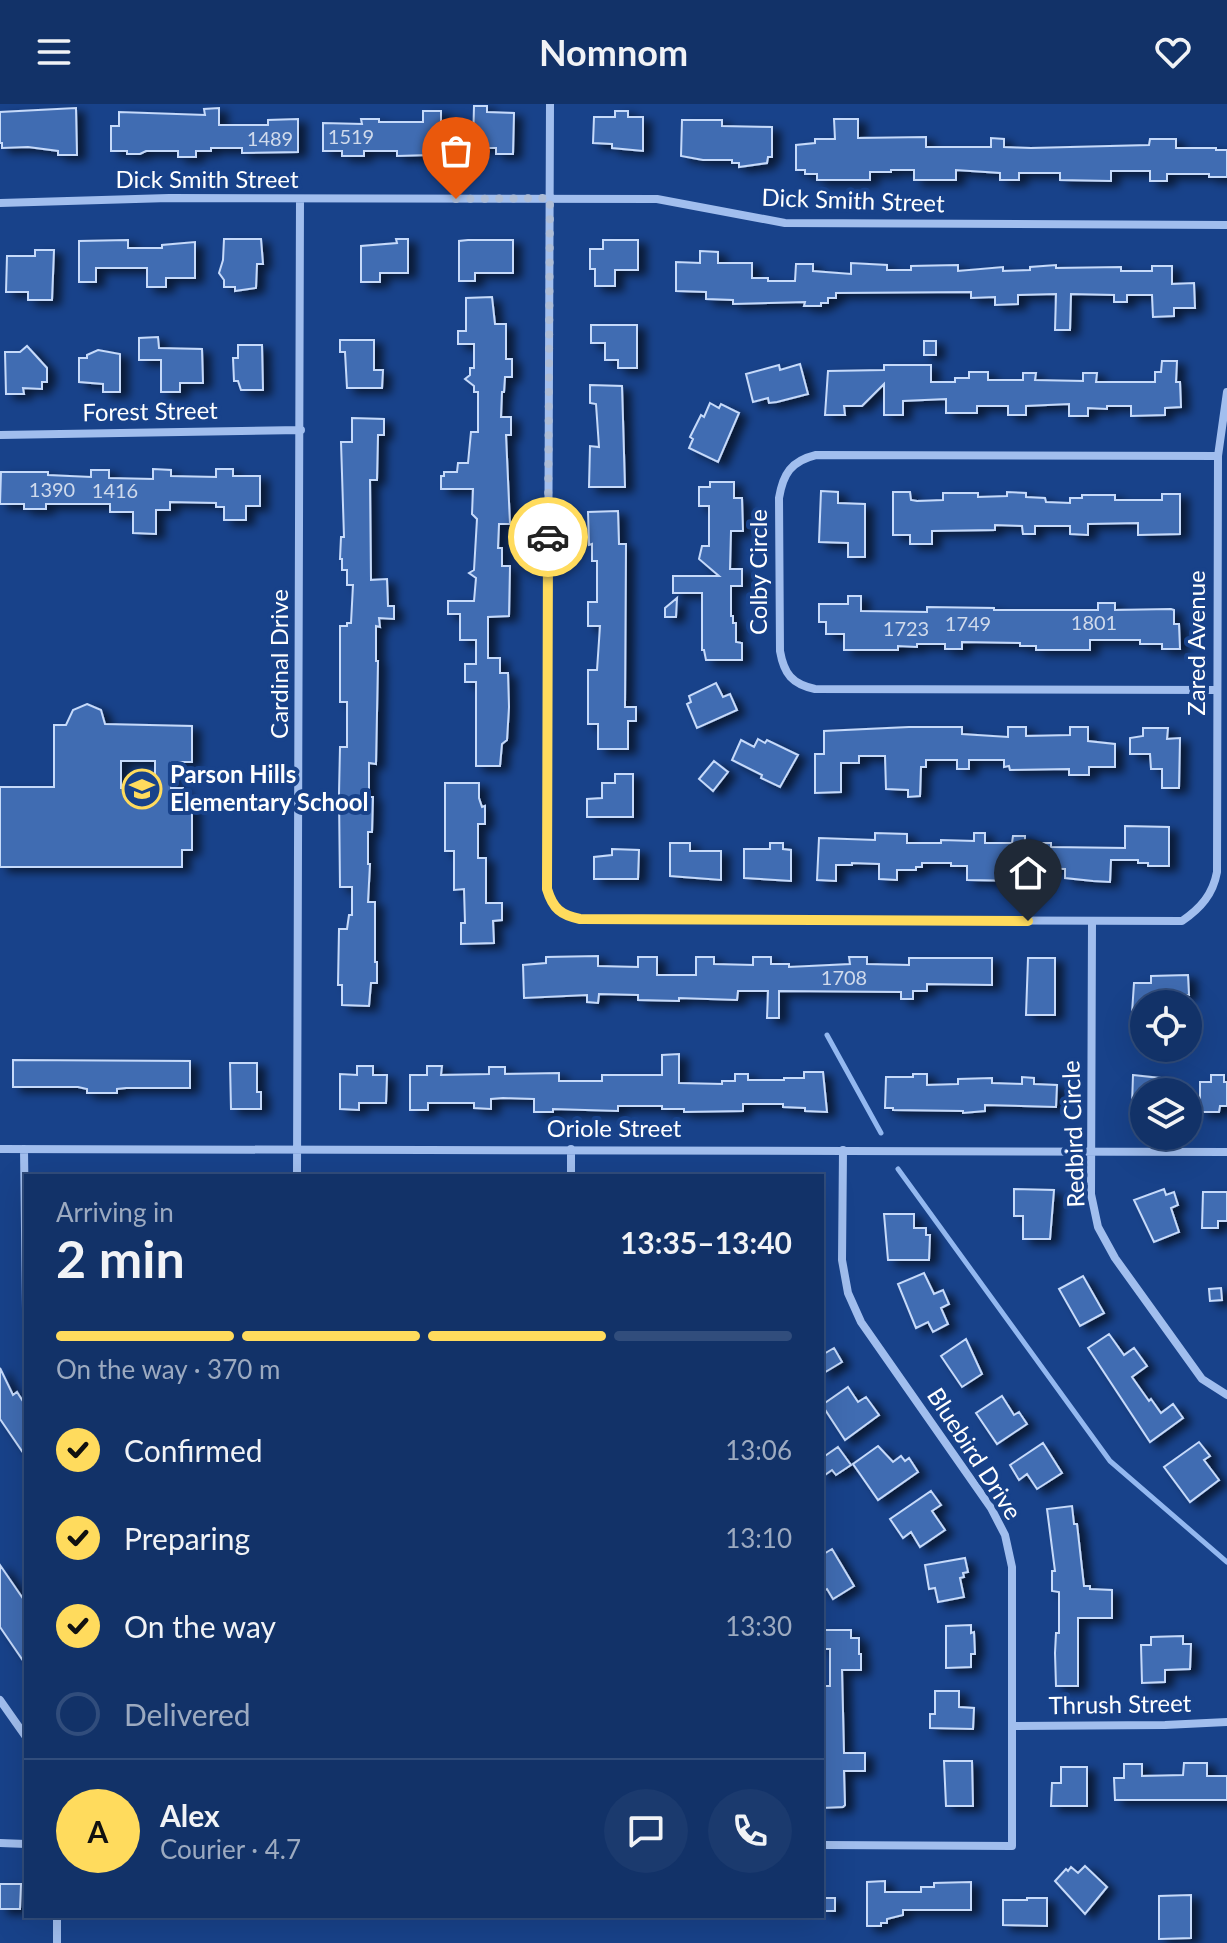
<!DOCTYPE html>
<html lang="en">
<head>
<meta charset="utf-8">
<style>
	body { margin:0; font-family:Lato,sans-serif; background:#1b3a6e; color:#f1f3f6; height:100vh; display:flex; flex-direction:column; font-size:30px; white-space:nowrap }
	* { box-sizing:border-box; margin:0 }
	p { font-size:26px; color:#9caac0 }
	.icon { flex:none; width:44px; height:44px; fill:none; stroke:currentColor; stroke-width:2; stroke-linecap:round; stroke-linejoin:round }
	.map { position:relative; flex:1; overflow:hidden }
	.panel { position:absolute; left:24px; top:1070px; width:800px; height:744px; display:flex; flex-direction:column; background:#123268; border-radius:0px; box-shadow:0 8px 32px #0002,0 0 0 2px #314d7c }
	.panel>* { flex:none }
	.tools { position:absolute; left:1130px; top:886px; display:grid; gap:16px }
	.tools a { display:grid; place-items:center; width:72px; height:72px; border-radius:50%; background:#123268; box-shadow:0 8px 32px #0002,0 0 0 2px #314d7c; font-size:40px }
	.pin { position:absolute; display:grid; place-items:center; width:68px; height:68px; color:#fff; margin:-82px -34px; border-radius:50% 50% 50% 0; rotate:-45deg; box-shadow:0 0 8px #0007 }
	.pin .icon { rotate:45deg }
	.courier { position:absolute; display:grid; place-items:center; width:80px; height:80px; margin:-40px; border:6px solid #ffdb5d; border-radius:50%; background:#fff; color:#222; box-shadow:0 2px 10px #0007 }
	.head em { font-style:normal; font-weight:700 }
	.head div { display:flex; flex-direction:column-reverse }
	.head { display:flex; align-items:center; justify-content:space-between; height:136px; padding:0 32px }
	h1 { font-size:52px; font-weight:700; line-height:60px }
	.bar { display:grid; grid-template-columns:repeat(4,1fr); gap:12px 8px; align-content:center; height:96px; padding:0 32px }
	.bar i { height:10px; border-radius:6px; background:#314d7c }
	.bar .on { background:#ffdb5d }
	.bar p { grid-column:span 4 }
	.line { display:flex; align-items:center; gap:20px; padding:0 32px; border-top:2px solid #314d7c }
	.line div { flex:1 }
	.round { display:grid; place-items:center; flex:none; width:84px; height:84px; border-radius:42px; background:#1b3a6e }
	ol { padding:0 32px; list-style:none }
	li { display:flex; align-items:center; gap:24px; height:88px }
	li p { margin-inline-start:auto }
	li .icon { padding:8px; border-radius:50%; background:#ffdb5d; color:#111; stroke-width:4 }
	li:last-child { color:#9caac0 }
	li i { width:44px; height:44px; border:4px solid #314d7c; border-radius:50% }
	header { display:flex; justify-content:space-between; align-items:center; height:104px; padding:0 32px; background:#123268; font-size:36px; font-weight:700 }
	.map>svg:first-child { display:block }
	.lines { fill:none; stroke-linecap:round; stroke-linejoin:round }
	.stream { stroke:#93b8f0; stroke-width:5 }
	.building { fill:#406cb2; stroke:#c6dafa; stroke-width:2; fill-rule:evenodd; filter:url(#shadow) }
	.minor { stroke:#a1beee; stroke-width:8 }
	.done { stroke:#aebdd6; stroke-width:8; stroke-dasharray:0 14.4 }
	.route { stroke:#ffdb5d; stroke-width:10 }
	.labels { text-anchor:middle; stroke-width:8; stroke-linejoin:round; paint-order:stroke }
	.number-label { font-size:20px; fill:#cfdaec }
	.street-label { font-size:24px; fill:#fff; stroke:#18428a }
	.poi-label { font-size:24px; font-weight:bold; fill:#fff; stroke:#18428a; text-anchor:start }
</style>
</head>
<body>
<header><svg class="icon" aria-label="menu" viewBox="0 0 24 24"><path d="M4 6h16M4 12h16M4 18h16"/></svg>Nomnom<svg class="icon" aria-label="heart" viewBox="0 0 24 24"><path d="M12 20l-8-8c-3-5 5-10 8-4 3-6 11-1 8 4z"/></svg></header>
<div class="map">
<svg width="1227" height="1839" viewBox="0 0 1227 1839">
	<defs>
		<filter id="shadow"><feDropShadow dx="8" dy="4.5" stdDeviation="4" flood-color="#0009"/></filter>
	</defs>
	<rect width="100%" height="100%" fill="#18428a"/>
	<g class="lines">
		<path class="stream" d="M827 931 881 1029
			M898 1065 1110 1357 1227 1458"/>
	</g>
	<path class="building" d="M474 2H487V8L514 9 513 50H496V44H479V40H473Z
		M76 4 77 51H58V47L28 43 2 44V39H0V8Z
		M219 4V21H268V16L298 15V48L242 49V44H211V47H196V53H178V47H146L140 50H127V47H111V22H119V8L205 11 204 5Z
		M423 7H441V19H446V43H431L430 51 397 52V47H364V52H342V47H323V19L362 20 361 15H379V18H423Z
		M615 7H628V13H643V47L612 44V40L593 39 594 13H615Z
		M834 15H858V34L926 33V43H991V34L1004 35V43L1031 44 1149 41 1150 35H1176V44H1216V46H1227V73H1209V70H1167V77H1150V67H1111V77L1060 76V69H1019V76H1000V69L956 66V76H914V66H891V68H870V76H817V70H805V66H796V41L815 39V35H835Z
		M682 16H722V22L772 23V53H768L767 59 739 63V59H732V56H703L681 52Z
		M224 135H261L263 160H257L256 184 235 187V183H224V176L219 169 223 156Z
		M396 135H408V169H380V178H361V142L397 139Z
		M128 136V144H162V141L195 138V174H166V183H147V164H96V178H79V137Z
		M468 136H513V169H475V177H459V137Z
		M603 136H638V166H615V182H595V165H590V145H603Z
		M35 146H54L52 196H28V188H6L7 152H35Z
		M700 147 718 148V159H752V174H768V177H795L796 160H813V167L851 170V159L887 161V166H911V162L958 161V167L1003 163V167L1030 166V163L1056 161V164L1121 163V167H1152V162H1172V180L1194 179 1195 204H1174V212L1153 213 1152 191H1127V198H1114V191L1071 190 1070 226H1055L1056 190 1018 191V200L995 201V193L971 194V188L836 189V194H828V199H821V202H804L805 198 733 200V196L706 195V188L676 187V158L700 159Z
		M492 193 495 220H506V255H512V273H505L504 288H502L501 313H511V331H506L510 420H499L498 444H502V462H510L509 512 488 513V554H500V569H508L509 603 507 636 502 640 500 662H476V578H465V560H476V536H460V510H448V497H474L476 474 469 469 474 466 477 415 472 410 473 385H441V372H444V368H457L458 359H468L471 328H478V288H474V282L465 275 470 271V264H474V240H458V227H466V194Z
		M591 221H637V264H618V256H605V239H591Z
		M158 233 159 244 202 245 203 279H180V288H161V256H139V234Z
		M340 236H374V266H383L382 284H347L345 248H340Z
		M924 237H936V251H924Z
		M238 241H262L263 286H241L238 277H234L233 254H238Z
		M27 242 47 264V278H42V285L23 284 24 290H6L5 248H20Z
		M98 246 120 250V288H103V280L79 278V254H87V251Z
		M1162 257H1177L1176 278H1180L1181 303 1165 304V311L1131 312V302H1107V305L1088 304V312H1069V300L1026 302V311H1008V302H977V309H946V295L903 297V311H884V280L862 302H844L845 311H825L828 267 884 266V261H931V278H955V274H969V268H988V276H1023V269H1036L1035 276 1083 277V269H1097L1096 278H1155V268H1161Z
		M800 260 808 290 777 298 769 299 768 294 753 298 746 270 779 261 780 266Z
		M590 281 622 282 625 383H589L590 342 599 343 596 300 590 299Z
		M710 299 719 304 721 300 739 309 718 358 689 344 693 335 690 333 701 311 704 313Z
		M352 314 384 315V331H378L377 376H370L371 476 387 475 388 502H394V515L379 514 380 523 376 522V557H378L376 660 369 659V693H373L372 728H368V760H370L368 798H375V858H377V879H371L369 902 342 901V881H338L339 825H347L349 811H352V783H340L339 690 340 643H347V598H340V522H347V519H351L353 481H347V466H342V455H340L341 433H344L341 338H352Z
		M153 365 171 366V372L216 373V365H233V372H260V402H246V416H224V403H216V399L170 398V406H156V430L133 429V408H110V400H46V405H24V400H0L1 368H48V371L91 373V366H109V374L153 375Z
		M710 378H734V394H742L743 427H731L730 465H742V482H731V512H733V519H736V538L742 539V556H706L704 546H702V489H673V472H719L699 455 702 442H709V402H699V383H710Z
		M821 387 838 388V399L865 400V453H848V439L819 438Z
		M893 388H910L911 396 917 397 943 396V389H978V393L1007 392V388L1026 389V393L1045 394 1046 398 1070 399V394H1082V391H1115V396H1162V390H1180V430L1138 431V419L1088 420V431L1070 430V422H1035V430H1023L1022 422 995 421V426L932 427V440H910V431H893Z
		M618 407 619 440H626L625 603H636V617H628V645H598V620H588V566H597L600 522H588V498H597V457H592V440L589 441 588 408Z
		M848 492H861V507L927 508V503L994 504V506H1098V499H1115V506L1171 505 1174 506V520H1179L1180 545H1162V540H1140V536H1090V546H1036V542H1020V539L962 538V545H945V540H917V543L898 542V546H844V530H826V518H819V500H848Z
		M677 494 676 513H665V504Z
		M716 579 723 593 730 590 737 606 697 624 687 600 691 598 689 592Z
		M87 600 101 606 105 620 192 622V658H171V684H183V701H192V746H182V763H0V683H54V621H66L73 606ZM121 657H155V684H121Z
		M909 623H962V630L1008 633V623H1026V632L1070 631V623H1088V637L1115 640V663H1089V671H1069V665L1010 666 1009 662 1004 663V656H969V665H957V656H926V663H921L920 692 908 693V686L886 685 885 652H859V659H841V688L815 689V650H824V627Z
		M1143 624H1168L1167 635 1180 634 1179 684H1162V665H1151L1150 650H1130V634L1143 632Z
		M758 635 765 639 767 636 798 651 780 683 761 674 762 671 732 656 741 636 754 643Z
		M714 657 728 668 713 687 699 675Z
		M615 670H633V713H587V695L602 694V679H615Z
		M445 679H479V694L482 703 485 702V720H478V754H486V799H502V816L493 817 494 839 461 840V819H465L464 785 454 786V747H445Z
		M1125 722 1169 723V762H1148V759H1138V756H1111L1110 778 1093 777 1065 774V765L1023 764V777L967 776V762H951V759H922V763H916V766H897V776L879 775V760L852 759V761H836V777L817 776 819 734 875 736V729L907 730V739H941V736L974 737V729H985V739H1012L1013 732H1025V739H1051V743L1125 744Z
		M670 739H690V747H721V776L670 772Z
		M770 739H783V745L791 746V777L744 774V745H770Z
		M612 745 639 746 638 775H594V753L612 751Z
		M598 852V862L638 863V853H657V871H696V853H714V860L753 861V853H771V860H789V863L850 860 849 853H867V860L909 861V854H992V881L927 880V887H913V895H901V888L779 887V914H767L768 887H738L737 896 679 894V897L638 896V891L599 890 598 899 587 898V891L524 894 523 861 546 859V853Z
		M1028 854H1055V911H1026Z
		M1188 871 1189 891H1167V900H1144V909H1132L1134 879H1151V872Z
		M679 950V979L722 980V977H735V970H748V976H784V974H804V968H823L827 1008 805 1007V1004L783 1003V1000H743V1007L684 1008V1005H662V1002H618V1007L553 1005V1008H534V995L503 994 491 995V1005L474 1004V999H428V1006H410V971H427V962H442L441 971 489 970V963H505V970L559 969V977H602V971H662V951Z
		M13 956 190 957V984H126L117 985V989H87V985L78 983H13Z
		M230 959H257V988H261V1005H231Z
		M357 962H373V971H387L386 999H359V1006L340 1005V970L357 971Z
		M913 970H927V981L958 980V975L992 974V979L1022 980V973L1034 974V980L1057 981 1056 1003 985 1001V1007L963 1009V1007L893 1006V1004H885L886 973H913Z
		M1133 971 1160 974 1159 988H1144V1001H1132Z
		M1211 971H1224V978H1227V1002H1220L1219 1008H1200V978H1211Z
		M1014 1085 1054 1086 1050 1135H1023V1112H1014Z
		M1164 1085 1166 1091 1174 1088 1178 1101 1171 1104 1179 1128 1154 1138 1134 1096Z
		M1203 1088H1227V1117H1218V1124H1202Z
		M884 1110H914V1124H926V1131H930L929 1156H888Z
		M924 1169 934 1190 943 1186 949 1200 941 1204 948 1220 933 1228 928 1218 916 1224 898 1180Z
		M1083 1172 1104 1209 1080 1222 1059 1185Z
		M1221 1184 1222 1196 1210 1197 1209 1185Z
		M1109 1230 1124 1251 1134 1244 1147 1262 1132 1273 1149 1297 1151 1295 1161 1309 1173 1300 1183 1314 1150 1338 1088 1244Z
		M966 1235 982 1270 962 1283 941 1252Z
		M834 1244 842 1258 822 1270V1251Z
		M0 1264 13 1291 17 1288 26 1302V1353L0 1315Z
		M848 1283 858 1298 866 1293 879 1311 845 1336 822 1301Z
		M1002 1292 1014 1311 1019 1308 1027 1320 997 1340 976 1309Z
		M1199 1338 1210 1352 1204 1356 1219 1376 1190 1398 1164 1363Z
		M1043 1339 1062 1369 1037 1385 1027 1370 1019 1376 1010 1361Z
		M878 1342 893 1358 901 1352 905 1357 909 1354 918 1368 878 1396 853 1360Z
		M838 1343 851 1361 836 1371 832 1366 822 1373V1354Z
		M931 1387 941 1401 932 1407 945 1426 920 1443 911 1428 903 1434 890 1415Z
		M1072 1402 1074 1420H1077L1084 1482H1090V1485L1112 1486V1514H1078V1582H1056L1055 1549 1056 1529H1059V1488L1052 1487V1467H1055L1047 1405Z
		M832 1445 854 1482 833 1495 827 1485 822 1488V1451Z
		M965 1454 968 1468 963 1469 964 1473 960 1474 964 1493 938 1498 935 1484 929 1485 925 1461Z
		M0 1461 26 1499V1561L0 1523Z
		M971 1521V1529L974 1528 975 1550H971V1563L946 1564V1522Z
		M822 1526H851V1534H859V1550H861V1566H842L844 1649H865V1667H844L845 1701 843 1703 822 1704V1582H830V1545H822Z
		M1183 1532V1540H1191L1190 1565 1165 1566V1578L1142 1579 1141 1541H1151V1533Z
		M935 1587H959V1603L974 1604 973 1625 930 1624V1610H935Z
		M944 1657H972L973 1702H946Z
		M1184 1659H1207V1672H1227V1696H1115L1114 1674H1124V1660H1142V1672L1183 1671Z
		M1061 1663H1087V1702H1051L1052 1679H1061Z
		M1085 1762 1107 1783 1085 1810 1055 1777 1066 1765 1068 1767 1071 1763 1078 1769Z
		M885 1777V1788H921V1783H934V1779L971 1778V1806H903V1811L887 1815V1819H881V1822H867V1778Z
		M0 1780H21L20 1805H0Z
		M1191 1791V1834L1159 1835V1792Z
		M822 1794H835V1807H822Z
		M1027 1794H1047V1822L1003 1821V1796H1027Z"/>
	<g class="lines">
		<path class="minor" d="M550 0 547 785C553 805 561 811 580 815L1182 817C1201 804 1213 790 1217 768L1218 352 1227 288
			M0 99 169 94 657 95 785 119 1227 121
			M0 331 301 326
			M1216 586 815 585C792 580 784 570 780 547L779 394C783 370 791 357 816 351L1218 352
			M1092 818 1091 1090 1098 1123 1115 1154 1202 1275 1227 1291
			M0 1045 1227 1048
			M24 1045 26 1205
			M297 1072 300 96
			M571 1072V1045
			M0 1596 26 1633
			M1013 1622 1165 1621 1227 1618
			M0 1739 26 1740
			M822 1741 1012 1742V1463L1005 1431 991 1404 861 1218 848 1189 842 1156 843 1046
			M57 1839V1812"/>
	</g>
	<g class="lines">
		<path class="done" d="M456 95 550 94 548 433"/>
		<path class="route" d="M548 433 547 785C553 805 561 811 580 815L1028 817"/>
	</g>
	<defs>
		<g id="school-ring" transform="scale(2)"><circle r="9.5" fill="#18428a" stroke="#ffdb5d" stroke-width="1.5"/><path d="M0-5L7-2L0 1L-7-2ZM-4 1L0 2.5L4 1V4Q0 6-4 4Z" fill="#ffdb5d"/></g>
	</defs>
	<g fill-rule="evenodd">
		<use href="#school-ring" x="142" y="685"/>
	</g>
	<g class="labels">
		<g class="number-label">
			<text x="351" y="40">1519</text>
			<text x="270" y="42">1489</text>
			<text x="52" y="393">1390</text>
			<text x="115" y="394">1416</text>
			<text x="1094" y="526">1801</text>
			<text x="968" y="527">1749</text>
			<text x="906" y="532">1723</text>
			<text x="844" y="881">1708</text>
		</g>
		<g class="street-label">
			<text x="207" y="84">Dick Smith Street</text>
			<text transform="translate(853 97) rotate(2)" y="8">Dick Smith Street</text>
			<text transform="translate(150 308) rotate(-1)" y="8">Forest Street</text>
			<text transform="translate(759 468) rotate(-90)" y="8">Colby Circle</text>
			<text transform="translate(1197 539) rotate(-90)" y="8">Zared Avenue</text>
			<text transform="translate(280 560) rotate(-90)" y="8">Cardinal Drive</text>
			<text x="614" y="1033">Oriole Street</text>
			<text transform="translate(1074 1030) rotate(-92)" y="8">Redbird Circle</text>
			<text transform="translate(974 1350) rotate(57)" y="8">Bluebird Drive</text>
			<text transform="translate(1120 1601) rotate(-1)" y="8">Thrush Street</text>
		</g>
		<g class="poi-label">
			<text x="170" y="679">Parson Hills<tspan x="170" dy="28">Elementary School</tspan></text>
		</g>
	</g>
</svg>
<div class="tools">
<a><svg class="icon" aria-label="locate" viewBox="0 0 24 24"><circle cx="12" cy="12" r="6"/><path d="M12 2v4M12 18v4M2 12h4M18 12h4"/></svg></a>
<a><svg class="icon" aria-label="layers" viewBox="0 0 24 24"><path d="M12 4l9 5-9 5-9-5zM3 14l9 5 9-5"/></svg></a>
</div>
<div class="pin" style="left:456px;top:95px;background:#ea580c"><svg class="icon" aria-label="bag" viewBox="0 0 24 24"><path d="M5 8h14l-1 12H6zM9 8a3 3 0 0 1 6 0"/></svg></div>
<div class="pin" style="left:1028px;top:817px;background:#1f2937"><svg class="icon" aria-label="home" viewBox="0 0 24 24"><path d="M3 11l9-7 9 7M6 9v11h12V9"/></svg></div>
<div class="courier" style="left:548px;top:433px"><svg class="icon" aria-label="car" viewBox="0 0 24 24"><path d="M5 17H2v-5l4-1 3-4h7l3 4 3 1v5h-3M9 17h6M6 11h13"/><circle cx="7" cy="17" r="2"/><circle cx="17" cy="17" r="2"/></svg></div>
<section class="panel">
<div class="head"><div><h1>2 min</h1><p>Arriving in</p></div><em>13:35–13:40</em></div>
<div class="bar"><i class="on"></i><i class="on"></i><i class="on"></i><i></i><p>On the way · 370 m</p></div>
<ol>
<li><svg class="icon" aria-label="check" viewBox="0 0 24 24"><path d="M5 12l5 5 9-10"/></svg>Confirmed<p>13:06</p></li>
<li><svg class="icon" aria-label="check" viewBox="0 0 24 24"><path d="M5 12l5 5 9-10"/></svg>Preparing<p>13:10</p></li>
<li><svg class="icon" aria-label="check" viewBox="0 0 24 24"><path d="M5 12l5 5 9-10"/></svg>On the way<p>13:30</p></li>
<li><i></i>Delivered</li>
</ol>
<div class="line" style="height:144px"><b class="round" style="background:#ffdb5d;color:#111">A</b><div><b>Alex</b><p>Courier · 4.7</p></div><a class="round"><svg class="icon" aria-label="chat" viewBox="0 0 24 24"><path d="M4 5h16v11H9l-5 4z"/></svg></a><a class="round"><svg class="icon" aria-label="phone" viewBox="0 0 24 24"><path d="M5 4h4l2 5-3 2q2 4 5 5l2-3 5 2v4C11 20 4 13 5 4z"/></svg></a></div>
</section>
</div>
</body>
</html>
